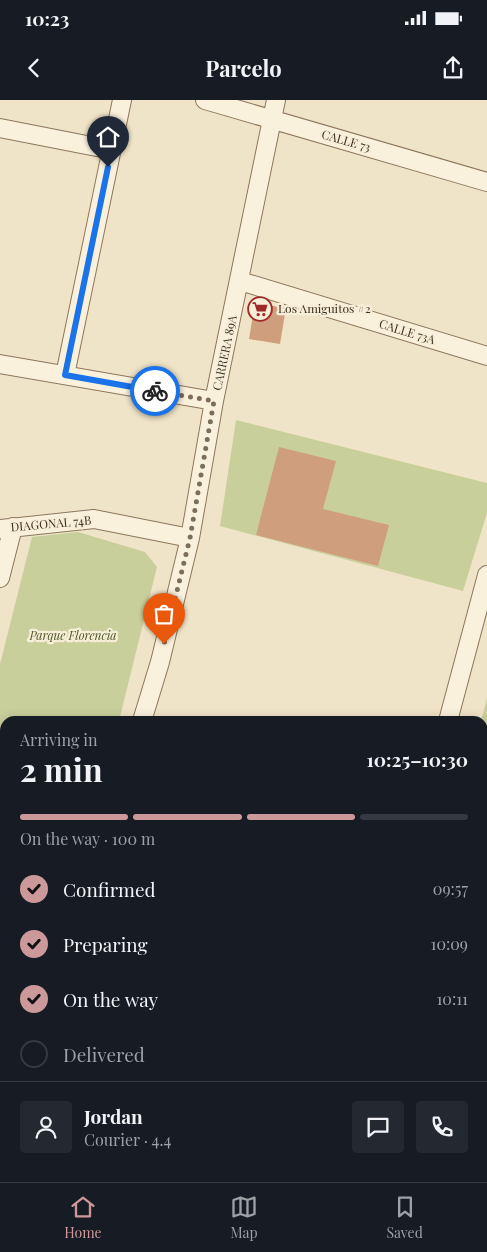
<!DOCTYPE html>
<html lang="en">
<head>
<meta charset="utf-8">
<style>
	body { margin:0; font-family:"Playfair Display",serif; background:#242831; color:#f1f3f6; height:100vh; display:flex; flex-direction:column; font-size:19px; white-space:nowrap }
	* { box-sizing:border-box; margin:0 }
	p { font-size:16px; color:#9ea1a6 }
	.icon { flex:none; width:28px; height:28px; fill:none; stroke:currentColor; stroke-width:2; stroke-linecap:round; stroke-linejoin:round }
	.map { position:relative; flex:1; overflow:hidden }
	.sheet { position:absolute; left:0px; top:616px; width:488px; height:466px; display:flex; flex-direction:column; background:#171b24; border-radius:15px 15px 0 0; box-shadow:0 2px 12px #0003 }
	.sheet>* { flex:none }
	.pin { position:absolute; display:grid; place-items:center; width:42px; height:42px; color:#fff; margin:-51px -21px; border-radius:50% 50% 50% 0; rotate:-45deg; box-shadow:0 0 5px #0007 }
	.pin .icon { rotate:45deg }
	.courier { position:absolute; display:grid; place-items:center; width:50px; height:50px; margin:-25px; border:4px solid #1a73e8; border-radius:50%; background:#fff; color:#222; box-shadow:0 1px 6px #0007 }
	.overview em { font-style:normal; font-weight:700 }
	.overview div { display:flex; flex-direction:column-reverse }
	.overview { display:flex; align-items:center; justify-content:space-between; height:85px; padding:0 20px }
	h1 { font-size:32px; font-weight:700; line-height:38px }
	.bar { display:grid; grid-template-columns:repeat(4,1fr); gap:8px 5px; align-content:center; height:60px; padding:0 20px }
	.bar i { height:6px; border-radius:4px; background:#363941 }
	.bar .current { background:#cc999b }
	.bar p { grid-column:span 4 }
	.line { display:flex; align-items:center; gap:12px; padding:0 20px; border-top:1px solid #363941 }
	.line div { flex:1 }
	.round { display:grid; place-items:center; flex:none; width:52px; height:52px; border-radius:5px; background:#242831 }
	ol { padding:0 20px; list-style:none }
	li { display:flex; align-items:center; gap:15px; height:55px }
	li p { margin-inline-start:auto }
	li .icon { padding:5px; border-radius:50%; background:#cc999b; color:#111; stroke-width:4 }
	li:last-child { color:#9ea1a6 }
	li i { width:28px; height:28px; border:2px solid #363941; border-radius:50% }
	.status { display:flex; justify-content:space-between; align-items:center; height:35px; padding:0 25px; background:#171b24; direction:ltr }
	.status svg { height:14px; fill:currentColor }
	header { display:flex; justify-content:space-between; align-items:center; height:65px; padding:0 20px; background:#171b24; font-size:22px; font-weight:700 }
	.tabs { display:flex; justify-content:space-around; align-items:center; height:70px; border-top:1px solid #363941; background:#171b24; font-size:14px; color:#9ea1a6 }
	.tabs a { display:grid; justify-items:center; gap:2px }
	.tabs .current { color:#cc999b }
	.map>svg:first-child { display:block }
	.green { fill:#c9cf9b }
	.building { fill:#cf9f7d }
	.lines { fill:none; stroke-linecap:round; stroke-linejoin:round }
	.service-casing { stroke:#8d765c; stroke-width:11 }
	.minor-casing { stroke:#8d765c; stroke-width:20 }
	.tertiary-casing { stroke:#8d765c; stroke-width:24 }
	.service { stroke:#faf1dc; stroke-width:9 }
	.minor { stroke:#faf1dc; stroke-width:18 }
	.tertiary { stroke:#faf1dc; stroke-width:21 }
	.done { stroke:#7c6e5b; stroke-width:5; stroke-dasharray:0 9 }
	.route { stroke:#1a73e8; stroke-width:6 }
	.labels { text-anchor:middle; stroke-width:4.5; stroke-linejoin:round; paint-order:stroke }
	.street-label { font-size:12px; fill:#3d2e20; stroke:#f7eed8 }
	.poi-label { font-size:12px; fill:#3d2e20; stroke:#f7eed8; text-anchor:start }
	.park-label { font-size:12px; font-style:italic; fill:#4d5a26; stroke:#f7eed8 }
</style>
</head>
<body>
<div class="status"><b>10:23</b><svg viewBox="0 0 49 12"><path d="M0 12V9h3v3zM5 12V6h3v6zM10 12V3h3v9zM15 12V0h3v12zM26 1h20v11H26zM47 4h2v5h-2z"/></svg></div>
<header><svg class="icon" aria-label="back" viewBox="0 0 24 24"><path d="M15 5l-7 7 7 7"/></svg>Parcelo<svg class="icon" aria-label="share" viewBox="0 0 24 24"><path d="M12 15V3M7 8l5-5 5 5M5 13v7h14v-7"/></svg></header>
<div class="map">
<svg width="487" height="1082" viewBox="0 0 487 1082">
	<rect width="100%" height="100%" fill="#f0e4c8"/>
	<path class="green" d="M236 320 487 383V413L463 491 220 426Z
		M78 432 145 452 157 467 119 621H5V701L0 700V564L32 437Z
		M487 598V671L483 670 482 621H481Z
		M0 1007 5 1008V1082H0Z"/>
	<path class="building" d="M255 203 286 208 280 244 249 239Z
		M279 347 336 361 323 409 389 425 378 466 256 435Z
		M482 679 487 680V726L482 725Z
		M482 765 487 766V813L482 812Z
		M482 904 487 905V1082H411L408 1078H482Z
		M278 1078H355L354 1082H277Z"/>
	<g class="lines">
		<g class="service-casing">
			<path id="service" d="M482 754 487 755"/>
		</g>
		<g class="minor-casing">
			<path id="minor" d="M205 0 487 82
				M0 28 112 50
				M240 181 487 256
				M0 264 214 301
				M65 275 122 0
				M0 429 94 419 190 438
				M0 478 13 427
				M142 621 160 562 190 438 214 301 276 0
				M448 621 487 475
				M0 979 5 980
				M20 1082 21 1078
				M198 1082 199 1078
				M369 1082 370 1078"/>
		</g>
		<g class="tertiary-casing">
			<path id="tertiary" d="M0 735 5 736
				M482 862 487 863"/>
		</g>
		<use href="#service" class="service"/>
		<use href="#minor" class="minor"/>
		<use href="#tertiary" class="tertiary"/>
	</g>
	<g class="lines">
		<path class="done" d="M155 291 214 301 190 438 164 544"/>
		<path class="route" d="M108 67 65 275 155 291"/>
	</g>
	<defs>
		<g id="supermarket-ring" transform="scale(1.25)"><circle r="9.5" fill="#f7eed8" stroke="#9e2a2b" stroke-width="1.5"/><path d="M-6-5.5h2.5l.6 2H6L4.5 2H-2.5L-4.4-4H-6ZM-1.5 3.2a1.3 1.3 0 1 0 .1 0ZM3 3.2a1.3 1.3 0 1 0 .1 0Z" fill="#9e2a2b"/></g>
	</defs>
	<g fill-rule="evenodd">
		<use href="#supermarket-ring" x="260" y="209"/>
	</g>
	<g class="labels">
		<g class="street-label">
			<text transform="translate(346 41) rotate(16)" y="4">CALLE 73</text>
			<text transform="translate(407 232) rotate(17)" y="4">CALLE 73A</text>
			<text transform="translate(225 253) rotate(-78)" y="4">CARRERA 89A</text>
			<text transform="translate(51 424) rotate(-5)" y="4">DIAGONAL 74B</text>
		</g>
		<g class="poi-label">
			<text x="278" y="213">Los Amiguitos #2</text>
		</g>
		<g class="park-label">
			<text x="73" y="540">Parque Florencia</text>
		</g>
	</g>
</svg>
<div class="pin" style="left:164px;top:544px;background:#ea580c"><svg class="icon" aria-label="bag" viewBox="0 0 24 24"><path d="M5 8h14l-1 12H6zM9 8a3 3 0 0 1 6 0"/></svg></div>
<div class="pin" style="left:108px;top:67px;background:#1f2937"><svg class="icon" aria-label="home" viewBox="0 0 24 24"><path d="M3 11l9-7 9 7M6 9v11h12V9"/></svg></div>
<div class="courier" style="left:155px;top:291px"><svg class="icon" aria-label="bike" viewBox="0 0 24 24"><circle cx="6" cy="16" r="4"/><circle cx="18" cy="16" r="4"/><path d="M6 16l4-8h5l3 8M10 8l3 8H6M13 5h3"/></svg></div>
<section class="sheet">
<div class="overview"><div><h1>2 min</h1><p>Arriving in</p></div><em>10:25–10:30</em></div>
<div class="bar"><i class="current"></i><i class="current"></i><i class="current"></i><i></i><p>On the way · 100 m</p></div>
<ol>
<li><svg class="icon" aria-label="check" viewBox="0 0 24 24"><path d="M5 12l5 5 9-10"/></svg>Confirmed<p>09:57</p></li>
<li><svg class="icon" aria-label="check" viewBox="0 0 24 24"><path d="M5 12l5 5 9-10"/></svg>Preparing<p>10:09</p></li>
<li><svg class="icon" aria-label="check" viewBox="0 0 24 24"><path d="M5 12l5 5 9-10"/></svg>On the way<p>10:11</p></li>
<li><i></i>Delivered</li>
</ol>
<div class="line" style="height:90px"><a class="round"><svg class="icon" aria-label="person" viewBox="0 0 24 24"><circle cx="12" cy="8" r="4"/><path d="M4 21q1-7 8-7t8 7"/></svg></a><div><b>Jordan</b><p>Courier · 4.4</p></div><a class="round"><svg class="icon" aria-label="chat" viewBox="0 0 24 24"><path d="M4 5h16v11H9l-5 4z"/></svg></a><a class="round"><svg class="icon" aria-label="phone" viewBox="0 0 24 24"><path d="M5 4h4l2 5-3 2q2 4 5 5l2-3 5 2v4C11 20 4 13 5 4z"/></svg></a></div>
</section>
</div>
<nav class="tabs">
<a class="current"><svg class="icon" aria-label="home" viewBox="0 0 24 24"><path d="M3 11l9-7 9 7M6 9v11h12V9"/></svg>Home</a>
<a><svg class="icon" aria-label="map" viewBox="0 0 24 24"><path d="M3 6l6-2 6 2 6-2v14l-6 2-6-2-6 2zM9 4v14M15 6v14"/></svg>Map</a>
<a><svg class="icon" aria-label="saved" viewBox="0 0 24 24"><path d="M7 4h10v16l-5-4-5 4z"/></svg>Saved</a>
</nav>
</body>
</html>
